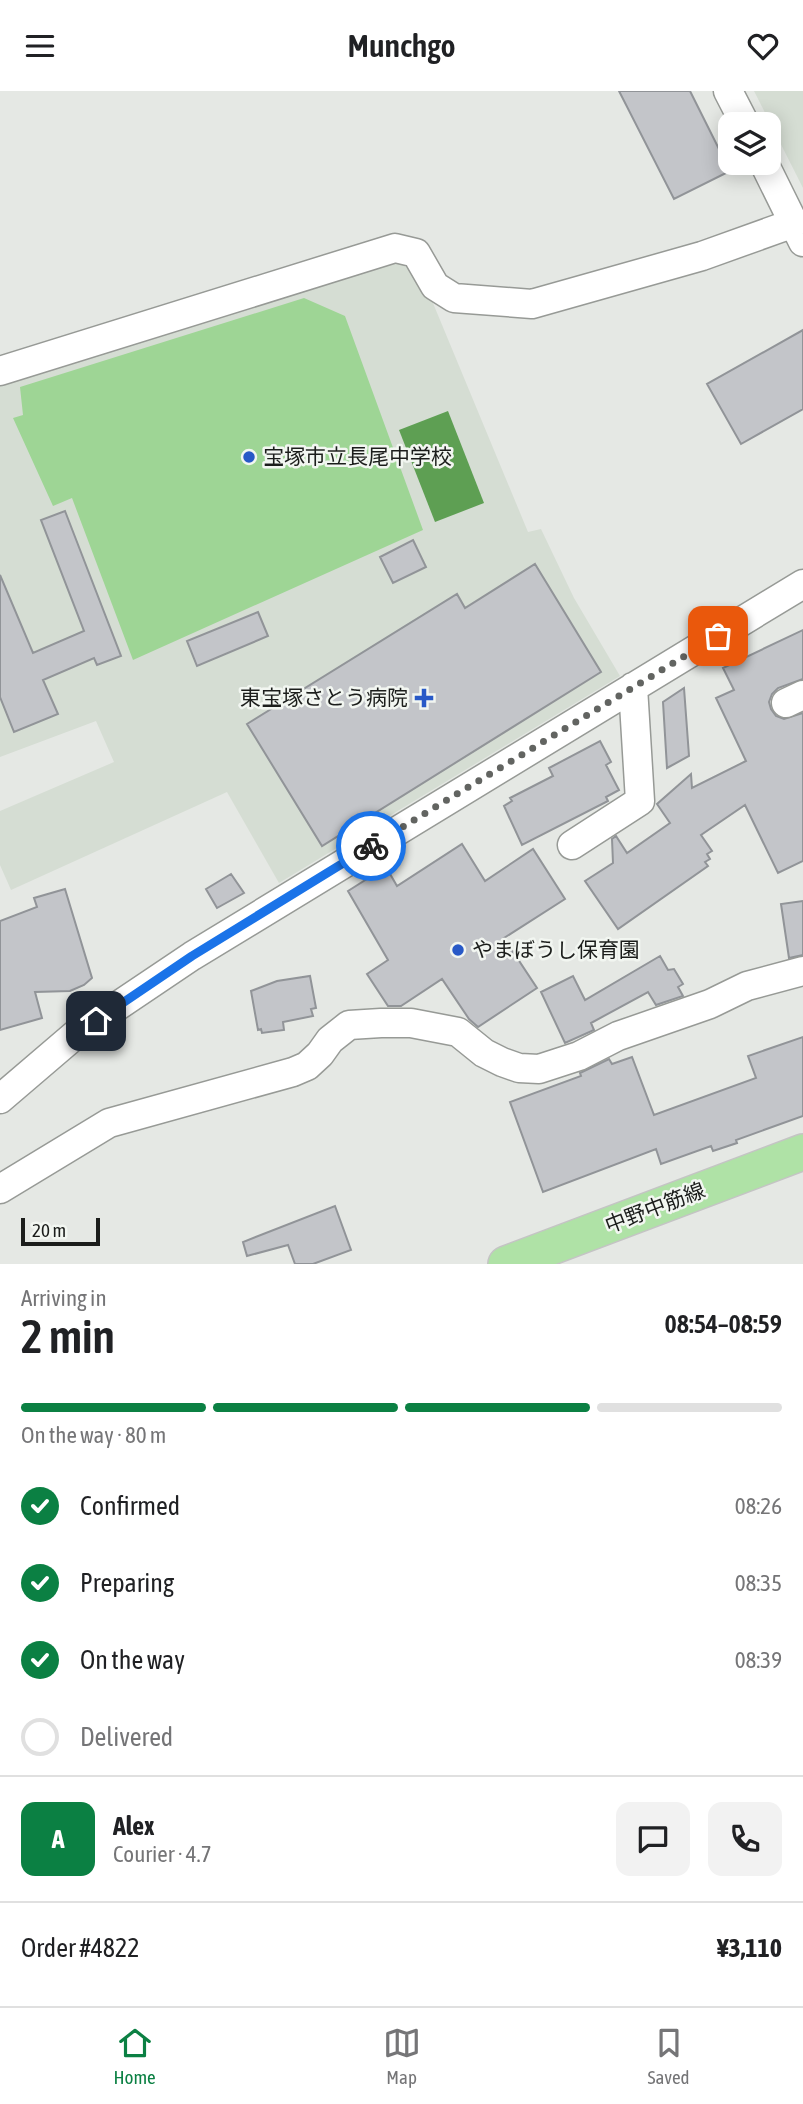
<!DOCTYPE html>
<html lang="en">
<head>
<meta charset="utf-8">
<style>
	body { margin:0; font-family:"Asap Condensed","Noto Sans JP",sans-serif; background:#f2f2f2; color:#202124; height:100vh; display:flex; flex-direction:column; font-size:26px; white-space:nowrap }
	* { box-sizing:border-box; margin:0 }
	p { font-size:23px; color:#757577 }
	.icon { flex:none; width:38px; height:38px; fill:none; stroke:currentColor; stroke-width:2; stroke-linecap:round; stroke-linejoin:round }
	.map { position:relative; height:1173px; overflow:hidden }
	.side { display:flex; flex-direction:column; background:#fff; flex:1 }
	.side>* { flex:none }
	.controls { position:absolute; left:718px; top:21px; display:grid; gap:14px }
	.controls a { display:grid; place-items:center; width:63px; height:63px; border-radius:14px; background:#fff; box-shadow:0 4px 18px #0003; font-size:35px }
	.scale { position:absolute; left:21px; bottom:18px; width:79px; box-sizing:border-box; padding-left:7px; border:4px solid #1b1d1b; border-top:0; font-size:19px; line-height:24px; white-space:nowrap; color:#1b1d1b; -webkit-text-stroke:5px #f2f6f1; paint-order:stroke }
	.pin { position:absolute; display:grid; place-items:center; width:60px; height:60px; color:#fff; margin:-30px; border-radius:14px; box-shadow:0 4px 10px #0006 }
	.courier { position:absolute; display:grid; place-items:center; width:70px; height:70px; margin:-35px; border:5px solid #1a73e8; border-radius:50%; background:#fff; color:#222; box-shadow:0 2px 9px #0007 }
	.headline em { font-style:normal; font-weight:600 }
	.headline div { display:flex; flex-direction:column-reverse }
	.headline { display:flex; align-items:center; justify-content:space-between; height:119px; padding:0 21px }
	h1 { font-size:46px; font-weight:600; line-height:52px }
	.bar { display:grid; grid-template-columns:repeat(4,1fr); gap:10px 7px; align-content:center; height:84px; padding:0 21px }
	.bar i { height:9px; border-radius:5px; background:#e0e0e0 }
	.bar .on { background:#0b8043 }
	.bar p { grid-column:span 4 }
	.line { display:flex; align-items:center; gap:18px; padding:0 21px; border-top:2px solid #e0e0e0 }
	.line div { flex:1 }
	.round { display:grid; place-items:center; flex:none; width:74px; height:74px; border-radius:14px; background:#f2f2f2 }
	ol { padding:0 21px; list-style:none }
	li { display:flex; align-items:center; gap:21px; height:77px }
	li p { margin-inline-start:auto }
	li .icon { padding:7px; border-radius:50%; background:#0b8043; color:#fff; stroke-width:4 }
	li:last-child { color:#757577 }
	li i { width:38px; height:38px; border:4px solid #e0e0e0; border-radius:50% }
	header { display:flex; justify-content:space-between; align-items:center; height:91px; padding:0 21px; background:#fff; font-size:32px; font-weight:600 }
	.tab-bar { display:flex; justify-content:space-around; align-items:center; height:98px; border-top:2px solid #e0e0e0; background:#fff; font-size:19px; color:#757577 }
	.tab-bar a { display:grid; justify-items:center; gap:4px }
	.tab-bar .on { color:#0b8043 }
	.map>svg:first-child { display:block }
	.built { fill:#d5ddd3 }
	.green { fill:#9ed595 }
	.water { fill:#5e9f53 }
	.building { fill:#c3c5c9; stroke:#919498; stroke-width:2 }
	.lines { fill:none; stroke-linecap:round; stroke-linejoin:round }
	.minor-casing { stroke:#979a96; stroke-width:31 }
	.major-casing { stroke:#c4c4c4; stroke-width:38 }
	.minor { stroke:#fff; stroke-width:28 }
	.major { stroke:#afe2a6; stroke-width:35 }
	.done { stroke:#626461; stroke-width:7; stroke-dasharray:0 12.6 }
	.route { stroke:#1a73e8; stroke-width:9 }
	.poi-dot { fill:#2859c7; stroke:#f2f6f1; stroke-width:2.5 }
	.labels { text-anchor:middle; stroke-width:5; stroke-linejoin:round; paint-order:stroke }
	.poi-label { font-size:21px; fill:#1b1d1b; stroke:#f2f6f1; text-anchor:start }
	.street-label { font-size:21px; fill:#1b1d1b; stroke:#f2f6f1 }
</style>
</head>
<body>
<header><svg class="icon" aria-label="menu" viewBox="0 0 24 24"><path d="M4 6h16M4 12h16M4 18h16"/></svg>Munchgo<svg class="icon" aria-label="heart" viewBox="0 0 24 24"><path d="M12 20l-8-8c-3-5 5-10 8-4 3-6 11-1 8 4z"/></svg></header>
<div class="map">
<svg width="803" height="1173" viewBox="0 0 803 1173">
	<rect width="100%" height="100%" fill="#e5e8e4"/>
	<path class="built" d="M754 0H803V97Z
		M399 171 423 188 528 441 541 438 574 507 620 585 279 792 227 701 11 799 0 774V720L114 671 96 630 0 666V291Z"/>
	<path class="green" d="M304 207 345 225 423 439 133 569 72 407 53 415 13 327 23 324 20 296Z"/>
	<path class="water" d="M448 320 484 412 435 431 399 339Z"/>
	<path class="building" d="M619 0H690L730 80 674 108Z
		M803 239V318L741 353 707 293Z
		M65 420 121 565 97 574 94 567 43 589 58 623 14 641 0 606V484L33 562 84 540 41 429Z
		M413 449 426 476 393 492 380 466Z
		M535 473 601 581 322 755 247 633 457 503 465 517Z
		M258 521 268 545 197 575 187 550Z
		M803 539V588L778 597 772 603 769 611 771 618 776 625 784 628 803 622V770L778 782 745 714 701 744 712 760 707 763 710 768 705 771 708 775 618 838 585 790 613 772 612 748 616 745 627 762 670 732 657 713 691 683 692 697 746 670 716 607 734 599 723 577Z
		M684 597 689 665 667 677 663 611Z
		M600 650 611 671 606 674 619 699 606 706 608 710 522 754 504 715 512 710 510 707 553 685 549 677Z
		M462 753 485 790 533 758 565 808 504 847 537 897 478 936 469 928 442 888 401 915H388L367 883 388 869 348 800 386 776 397 795Z
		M231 783 244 802 217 817 206 798Z
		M65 798 92 887 84 894 70 900 35 901 42 927 0 939V830L37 816 34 807Z
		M803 810V864L789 867 781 813Z
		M660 865 668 879 674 878 683 893 678 896 683 905 656 914 648 901 591 932 594 939 565 952 541 901 573 885 585 909Z
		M310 885 316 917 311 918 313 925 283 931 284 939 262 942 261 938 258 939 251 900 277 890Z
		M803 946V1025L736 1049 737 1052 713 1060 711 1055 661 1073 656 1058 543 1101 510 1011 581 985 580 982 609 968 612 973 632 966 654 1024 756 987 748 965Z
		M335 1115 351 1159 313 1173H295L288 1154 247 1165 243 1151Z"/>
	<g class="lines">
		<g class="minor-casing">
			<path id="minor" d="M728 0 745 33
				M764 72 803 151
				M0 280 395 157 416 162 435 195 454 207 532 213 702 165 794 132
				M786 612 803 604
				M572 754 640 710 633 596
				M0 1008 76 943 192 865 803 493
				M0 1098 109 1032 293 981 307 975 320 963 330 949 349 934 381 932H411L458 941 484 962 502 971 519 977 539 978 579 965 618 945 710 913 747 895 803 880"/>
		</g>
		<g class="major-casing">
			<path id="major" d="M506 1173 803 1061"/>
		</g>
		<use href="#minor" class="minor"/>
		<use href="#major" class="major"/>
	</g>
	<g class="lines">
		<path class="done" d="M371 755 718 545"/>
		<path class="route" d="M96 930 192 865 371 755"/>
	</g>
	<g class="poi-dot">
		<circle cx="249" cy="366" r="7"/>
		<path d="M420.5 596.5h7v7h7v7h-7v7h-7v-7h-7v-7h7z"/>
		<circle cx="458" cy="859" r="7"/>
	</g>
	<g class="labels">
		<g class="poi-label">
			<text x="263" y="373">宝塚市立長尾中学校</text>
			<text x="408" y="614" text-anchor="end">東宝塚さとう病院</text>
			<text x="472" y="866">やまぼうし保育園</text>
		</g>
		<g class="street-label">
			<text transform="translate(655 1117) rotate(-21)" y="7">中野中筋線</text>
		</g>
	</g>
</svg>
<div class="controls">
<a><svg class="icon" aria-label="layers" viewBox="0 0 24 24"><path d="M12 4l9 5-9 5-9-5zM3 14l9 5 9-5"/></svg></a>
</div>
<div class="scale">20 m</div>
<div class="pin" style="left:718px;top:545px;background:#ea580c"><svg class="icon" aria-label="bag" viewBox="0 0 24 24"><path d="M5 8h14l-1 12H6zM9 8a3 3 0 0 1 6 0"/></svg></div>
<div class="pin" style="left:96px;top:930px;background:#1f2937"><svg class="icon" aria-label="home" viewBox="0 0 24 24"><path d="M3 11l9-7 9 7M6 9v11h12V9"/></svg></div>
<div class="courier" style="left:371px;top:755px"><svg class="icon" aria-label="bike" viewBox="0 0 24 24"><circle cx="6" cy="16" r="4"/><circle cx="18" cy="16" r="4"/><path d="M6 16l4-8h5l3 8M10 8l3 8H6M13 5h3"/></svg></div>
</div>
<section class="side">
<div class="headline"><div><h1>2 min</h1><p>Arriving in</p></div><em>08:54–08:59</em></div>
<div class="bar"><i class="on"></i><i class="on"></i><i class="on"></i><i></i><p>On the way · 80 m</p></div>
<ol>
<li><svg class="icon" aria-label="check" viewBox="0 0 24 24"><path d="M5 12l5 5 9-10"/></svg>Confirmed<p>08:26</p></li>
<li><svg class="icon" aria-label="check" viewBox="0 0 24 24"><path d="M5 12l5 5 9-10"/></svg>Preparing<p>08:35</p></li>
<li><svg class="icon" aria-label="check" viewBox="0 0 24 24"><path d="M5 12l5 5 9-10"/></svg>On the way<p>08:39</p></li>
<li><i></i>Delivered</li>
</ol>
<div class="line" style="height:126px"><b class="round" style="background:#0b8043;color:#fff">A</b><div><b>Alex</b><p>Courier · 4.7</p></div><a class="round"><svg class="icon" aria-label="chat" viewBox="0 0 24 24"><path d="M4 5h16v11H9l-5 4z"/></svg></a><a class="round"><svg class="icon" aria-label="phone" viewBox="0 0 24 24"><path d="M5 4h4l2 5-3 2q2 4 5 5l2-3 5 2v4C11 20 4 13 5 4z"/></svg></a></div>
<div class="line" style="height:91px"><div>Order #4822</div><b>¥3,110</b></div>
</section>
<nav class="tab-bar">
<a class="on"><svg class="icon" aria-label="home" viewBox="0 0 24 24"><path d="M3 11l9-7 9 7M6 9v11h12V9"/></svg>Home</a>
<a><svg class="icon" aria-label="map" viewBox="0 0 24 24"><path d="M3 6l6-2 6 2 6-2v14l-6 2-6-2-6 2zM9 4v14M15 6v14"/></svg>Map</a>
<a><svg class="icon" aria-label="saved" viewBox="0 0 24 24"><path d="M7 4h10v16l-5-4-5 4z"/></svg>Saved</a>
</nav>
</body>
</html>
